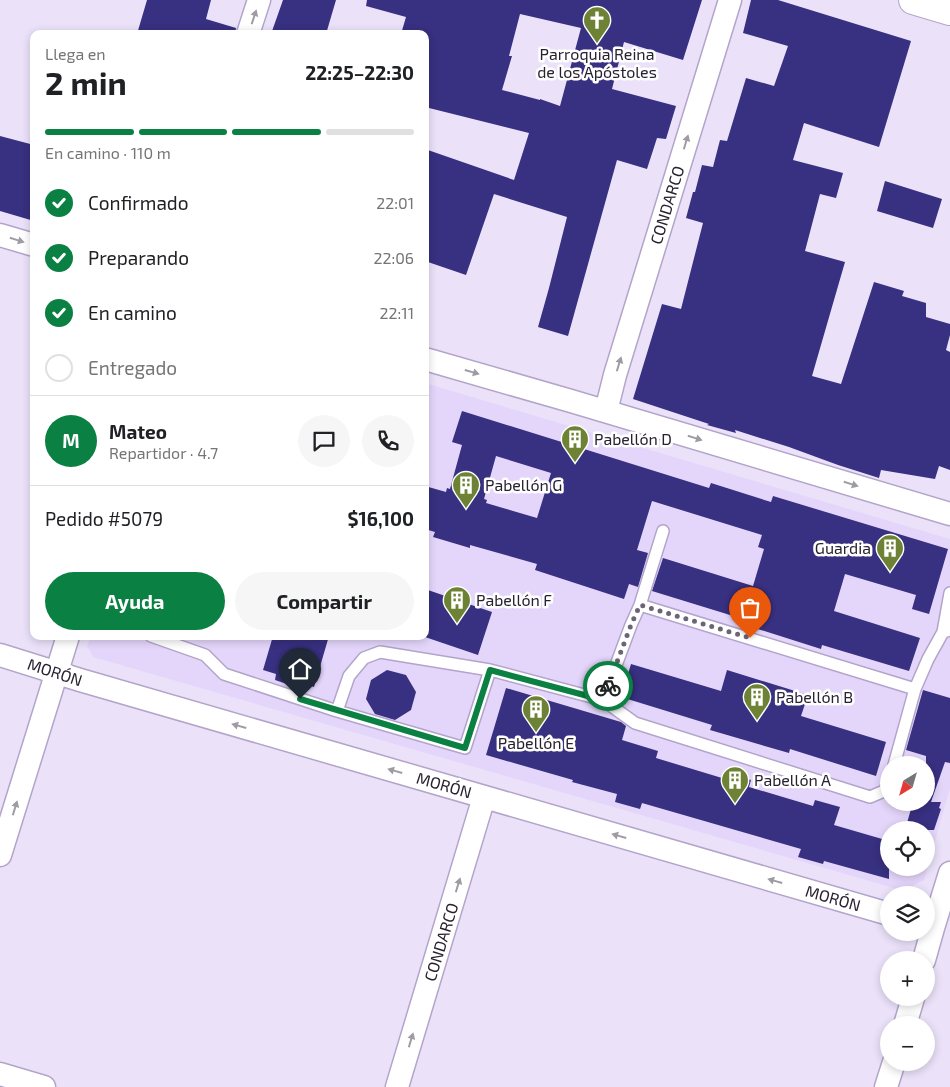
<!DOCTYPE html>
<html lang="es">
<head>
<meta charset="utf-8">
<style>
	body { margin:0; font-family:"Exo 2",sans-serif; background:#f6f6f6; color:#202124; height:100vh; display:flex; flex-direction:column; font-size:19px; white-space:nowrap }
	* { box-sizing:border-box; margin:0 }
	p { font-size:16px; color:#757577 }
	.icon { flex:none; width:28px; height:28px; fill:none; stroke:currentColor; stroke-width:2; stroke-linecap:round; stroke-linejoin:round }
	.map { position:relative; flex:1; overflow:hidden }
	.panel { position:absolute; left:30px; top:30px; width:399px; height:610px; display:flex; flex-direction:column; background:#fff; border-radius:10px; box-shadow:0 2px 8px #0003 }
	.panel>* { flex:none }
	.needle { width:32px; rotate:217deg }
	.controls { position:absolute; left:880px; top:756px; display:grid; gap:10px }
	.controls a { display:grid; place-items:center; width:55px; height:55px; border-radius:50%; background:#fff; box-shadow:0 2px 8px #0003; font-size:25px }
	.pin { position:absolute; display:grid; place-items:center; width:42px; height:42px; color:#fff; margin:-51px -21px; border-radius:50% 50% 50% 0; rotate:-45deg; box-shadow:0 0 5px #0007 }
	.pin .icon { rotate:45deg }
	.courier { position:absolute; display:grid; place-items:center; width:50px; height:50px; margin:-25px; border:4px solid #0b8043; border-radius:50%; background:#fff; color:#222; box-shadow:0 1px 6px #0007 }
	.head em { font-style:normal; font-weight:700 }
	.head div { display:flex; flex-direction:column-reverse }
	.head { display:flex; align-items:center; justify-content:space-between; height:85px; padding:0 15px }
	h1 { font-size:32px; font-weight:700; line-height:38px }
	.bar { display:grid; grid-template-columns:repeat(4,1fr); gap:8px 5px; align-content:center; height:60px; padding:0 15px }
	.bar i { height:6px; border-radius:4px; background:#e0e0e0 }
	.bar .selected { background:#0b8043 }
	.bar p { grid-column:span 4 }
	.line { display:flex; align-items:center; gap:12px; padding:0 15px; border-top:1px solid #e0e0e0 }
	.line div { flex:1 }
	.round { display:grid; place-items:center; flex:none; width:52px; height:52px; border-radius:26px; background:#f6f6f6 }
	ol { padding:0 15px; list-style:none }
	li { display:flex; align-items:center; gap:15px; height:55px }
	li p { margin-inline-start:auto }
	li .icon { padding:5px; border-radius:50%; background:#0b8043; color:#fff; stroke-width:4 }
	li:last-child { color:#757577 }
	li i { width:28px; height:28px; border:2px solid #e0e0e0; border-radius:50% }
	.action { display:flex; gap:10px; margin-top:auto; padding:10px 15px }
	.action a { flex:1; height:58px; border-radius:30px; background:#0b8043; color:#fff; font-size:20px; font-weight:700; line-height:58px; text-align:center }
	.action a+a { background:#f6f6f6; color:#202124 }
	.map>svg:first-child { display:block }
	.built { fill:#e4d6fb; fill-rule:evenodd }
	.building { fill:#383080; fill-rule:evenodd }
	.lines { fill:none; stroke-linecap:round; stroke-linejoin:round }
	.lane-casing { stroke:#b3a4ca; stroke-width:14 }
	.street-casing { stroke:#b3a4ca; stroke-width:25 }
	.secondary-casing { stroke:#b3a4ca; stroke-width:30 }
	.lane { stroke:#fff; stroke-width:11 }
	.street { stroke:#fff; stroke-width:22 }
	.secondary { stroke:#fff; stroke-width:28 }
	.oneway { fill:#9e9ca2 }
	.done { stroke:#6c6577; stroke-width:5; stroke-dasharray:0 9 }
	.route { stroke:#0b8043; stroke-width:6 }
	.labels { text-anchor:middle; stroke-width:5; stroke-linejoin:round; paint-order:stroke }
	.poi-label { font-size:16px; fill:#282230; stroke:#fff; text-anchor:start }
	.street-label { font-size:16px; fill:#282230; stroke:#fff }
</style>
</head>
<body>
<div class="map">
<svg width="950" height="1087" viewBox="0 0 950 1087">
	<rect width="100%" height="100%" fill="#ebe2fa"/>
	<path class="built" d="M425 383 950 539V788L924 880 904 891 93 657 87 646 91 636H425ZM889 765H926V802H889ZM889 830H926V868H889Z"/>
	<path class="building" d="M147 0H211L206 19 236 28 235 34H137Z
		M283 0H336L326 34H271Z
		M367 0H702L683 60 624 42 612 89 676 106 666 139 657 138 647 169 617 160 568 336 538 327 549 288 567 217 494 194 466 275 425 261V149L514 180 529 133 425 107V34H401L406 17 366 6ZM520 14 581 28 560 106 540 99V100L502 90 512 56H509Z
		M751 0H778L911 41 879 147 804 123 793 160 843 173 836 198 820 194 805 251 845 262 812 376 841 384 874 282 904 291 902 296 926 303V317L950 324V335L946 350 950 352V470L939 466 935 479 881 470 879 478 838 465 789 447 735 430 736 433 707 425 709 424 633 399 662 304 681 309 703 223 686 218 693 192H695L702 165 713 167 720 140 727 141 746 78 774 86 788 46 743 33Z
		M0 136 34 145V221L0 211Z
		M885 181 942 199 933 228 877 211Z
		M462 411 709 488 711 483 771 502 773 496 948 549 929 614 912 609 916 595 845 574 834 611 920 638 909 671 822 645 821 649 742 624 743 619 652 591 663 558 753 586 764 549 758 547 762 535 652 501 637 550 648 553 638 587 629 584 624 599 535 570 537 564 470 545V548L433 537 435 532 425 529V486L446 492 447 488 450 489 462 445 452 442ZM496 456 551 473 537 518 486 503 487 500 484 499Z
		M425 589 492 612 478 655 425 637Z
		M273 636H329L314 687 298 682 296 687 275 680 276 674 263 670Z
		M631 664 721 691 727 670 808 695 801 716 886 742 876 776 790 749 789 753 710 730 712 725 621 697Z
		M387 670 406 675 416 692 411 710 395 720 375 714 366 699 371 680Z
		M506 688 621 722 626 726 622 740 658 751 656 758 722 778 724 772 751 780 749 787 813 806 815 800 840 807 834 825 889 841V879L824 861 823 864 798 857 801 849 642 803 640 809 615 802 617 794 572 782 573 780 486 755Z
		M923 690 950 698V763L945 762 931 802H941L939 808 941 809 934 830H905L913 802H926V756L906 750Z"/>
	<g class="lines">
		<g class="lane-casing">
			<path id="lane" d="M640 605 663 531
				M943 632 950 593
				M151 636 205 655 224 674 337 711 465 748 490 670
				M603 700 631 625 640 605 915 689
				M337 711 349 676 364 658 380 652 490 670 603 700 635 723 870 797 884 791 889 783
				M894 765 915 689 928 659 943 632 950 630"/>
		</g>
		<g class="street-casing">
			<path id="street" d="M248 34 259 0
				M0 235 34 245
				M425 359 571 401 950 514
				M606 411 615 375 730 0
				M0 655 80 680 889 914
				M0 855 68 636
				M924 960 933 928 950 873
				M905 1025 913 998
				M0 1074 44 1087
				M397 1087 484 797
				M886 1087 894 1062"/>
		</g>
		<g class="secondary-casing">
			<path id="secondary" d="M913 0 950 11"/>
		</g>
		<use href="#lane" class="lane"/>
		<use href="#street" class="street"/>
		<use href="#secondary" class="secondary"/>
	</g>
	<defs><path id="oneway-solid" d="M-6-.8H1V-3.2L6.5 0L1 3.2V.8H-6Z" transform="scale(1.25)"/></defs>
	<g class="oneway">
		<use href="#oneway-solid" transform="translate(254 17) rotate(-72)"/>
		<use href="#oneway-solid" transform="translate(686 142) rotate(-73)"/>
		<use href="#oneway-solid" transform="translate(17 240) rotate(17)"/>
		<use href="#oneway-solid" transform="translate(619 364) rotate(-73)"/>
		<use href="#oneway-solid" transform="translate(472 372) rotate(16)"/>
		<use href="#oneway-solid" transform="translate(695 438) rotate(17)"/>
		<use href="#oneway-solid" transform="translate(851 484) rotate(17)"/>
		<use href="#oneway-solid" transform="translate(239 726) rotate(-164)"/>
		<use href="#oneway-solid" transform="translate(395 771) rotate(-164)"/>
		<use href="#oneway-solid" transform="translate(15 808) rotate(-73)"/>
		<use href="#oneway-solid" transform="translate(619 836) rotate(-164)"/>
		<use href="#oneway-solid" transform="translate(775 881) rotate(-164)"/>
		<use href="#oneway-solid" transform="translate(458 885) rotate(-73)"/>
		<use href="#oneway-solid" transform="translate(411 1040) rotate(-73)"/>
	</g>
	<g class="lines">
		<path class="done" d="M608 686 631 625 640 605 750 638"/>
		<path class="route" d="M300 699 465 748 490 670 603 700 608 686"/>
	</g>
	<defs>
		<g id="church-pin" transform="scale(1.4375)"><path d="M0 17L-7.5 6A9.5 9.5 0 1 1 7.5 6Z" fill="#6d8234" stroke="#fff"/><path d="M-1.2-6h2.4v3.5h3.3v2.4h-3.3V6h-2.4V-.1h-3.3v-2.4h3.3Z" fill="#fff"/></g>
		<g id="building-pin" transform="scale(1.4375)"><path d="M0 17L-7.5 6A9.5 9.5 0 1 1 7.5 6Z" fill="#6d8234" stroke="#fff"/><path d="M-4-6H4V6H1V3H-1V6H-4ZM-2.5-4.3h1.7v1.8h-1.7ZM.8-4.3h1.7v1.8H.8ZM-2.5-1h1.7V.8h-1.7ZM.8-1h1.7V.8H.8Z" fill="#fff"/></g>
	</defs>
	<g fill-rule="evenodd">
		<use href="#church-pin" x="597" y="20"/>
		<use href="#building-pin" x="575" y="439"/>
		<use href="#building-pin" x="466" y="485"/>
		<use href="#building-pin" x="890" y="548"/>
		<use href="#building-pin" x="457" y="600"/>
		<use href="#building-pin" x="757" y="697"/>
		<use href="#building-pin" x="536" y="709"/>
		<use href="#building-pin" x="735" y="780"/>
	</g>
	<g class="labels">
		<g class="poi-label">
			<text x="597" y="60" text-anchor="middle">Parroquia Reina<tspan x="597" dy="18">de los Apóstoles</tspan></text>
			<text x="594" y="445">Pabellón D</text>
			<text x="485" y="491">Pabellón G</text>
			<text x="871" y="554" text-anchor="end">Guardia</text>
			<text x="476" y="606">Pabellón F</text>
			<text x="776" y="703">Pabellón B</text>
			<text x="536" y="749" text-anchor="middle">Pabellón E</text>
			<text x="754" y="786">Pabellón A</text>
		</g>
		<g class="street-label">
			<text transform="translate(667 205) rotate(-73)" y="6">CONDARCO</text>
			<text transform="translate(55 672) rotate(18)" y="6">MORÓN</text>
			<text transform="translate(444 785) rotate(16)" y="6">MORÓN</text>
			<text transform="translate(833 898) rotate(16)" y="6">MORÓN</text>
			<text transform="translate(441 942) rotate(-73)" y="6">CONDARCO</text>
		</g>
	</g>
</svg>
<div class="controls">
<a><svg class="needle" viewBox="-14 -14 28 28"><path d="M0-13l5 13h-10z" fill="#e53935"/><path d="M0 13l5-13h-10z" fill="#757577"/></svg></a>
<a><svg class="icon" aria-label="locate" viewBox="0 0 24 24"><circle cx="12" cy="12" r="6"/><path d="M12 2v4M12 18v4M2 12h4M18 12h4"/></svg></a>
<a><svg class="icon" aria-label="layers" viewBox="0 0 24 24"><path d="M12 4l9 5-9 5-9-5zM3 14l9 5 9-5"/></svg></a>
<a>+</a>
<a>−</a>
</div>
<div class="pin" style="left:750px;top:638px;background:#ea580c"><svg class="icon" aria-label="bag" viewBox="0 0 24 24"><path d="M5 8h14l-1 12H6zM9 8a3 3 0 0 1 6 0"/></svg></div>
<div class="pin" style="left:300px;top:699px;background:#1f2937"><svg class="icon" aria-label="home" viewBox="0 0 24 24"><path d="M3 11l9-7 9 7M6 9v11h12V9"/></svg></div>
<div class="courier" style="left:608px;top:686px"><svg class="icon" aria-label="bike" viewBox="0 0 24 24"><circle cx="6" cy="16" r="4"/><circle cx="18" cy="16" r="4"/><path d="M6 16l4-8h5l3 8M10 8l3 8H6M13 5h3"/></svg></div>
<section class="panel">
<div class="head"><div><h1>2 min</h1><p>Llega en</p></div><em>22:25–22:30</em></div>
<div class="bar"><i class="selected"></i><i class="selected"></i><i class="selected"></i><i></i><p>En camino · 110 m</p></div>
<ol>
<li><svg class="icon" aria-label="check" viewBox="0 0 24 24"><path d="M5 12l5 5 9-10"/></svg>Confirmado<p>22:01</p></li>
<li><svg class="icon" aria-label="check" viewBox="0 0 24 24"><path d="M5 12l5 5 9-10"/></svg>Preparando<p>22:06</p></li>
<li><svg class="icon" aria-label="check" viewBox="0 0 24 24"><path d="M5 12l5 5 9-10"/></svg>En camino<p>22:11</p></li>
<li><i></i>Entregado</li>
</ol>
<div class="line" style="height:90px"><b class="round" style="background:#0b8043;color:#fff">M</b><div><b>Mateo</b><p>Repartidor · 4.7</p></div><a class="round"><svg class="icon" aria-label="chat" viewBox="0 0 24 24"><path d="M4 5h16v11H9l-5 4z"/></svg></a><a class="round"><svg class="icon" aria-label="phone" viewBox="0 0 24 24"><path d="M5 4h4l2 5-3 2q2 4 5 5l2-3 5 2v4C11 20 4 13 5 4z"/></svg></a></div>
<div class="line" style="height:65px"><div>Pedido #5079</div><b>$16,100</b></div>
<div class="action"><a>Ayuda</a><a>Compartir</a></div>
</section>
</div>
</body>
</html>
